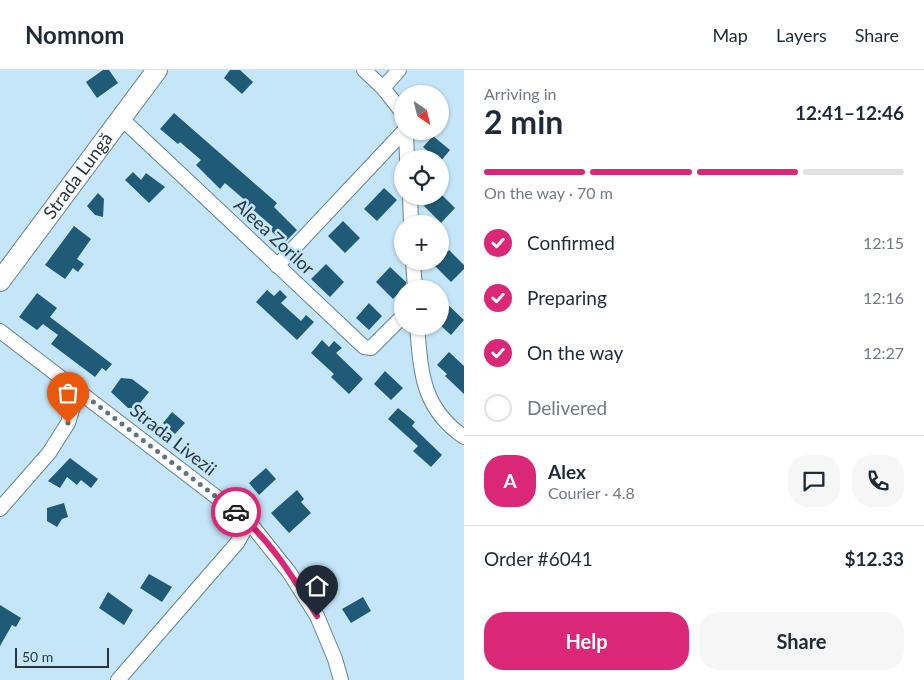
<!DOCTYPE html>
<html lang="en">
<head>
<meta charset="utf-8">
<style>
	body { margin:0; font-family:Lato,sans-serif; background:#f6f6f7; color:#1f2937; height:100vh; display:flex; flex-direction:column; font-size:19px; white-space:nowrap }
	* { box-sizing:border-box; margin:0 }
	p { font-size:16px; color:#747a83 }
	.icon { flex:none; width:28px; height:28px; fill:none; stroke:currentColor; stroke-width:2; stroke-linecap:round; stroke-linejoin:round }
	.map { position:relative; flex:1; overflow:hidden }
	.side { display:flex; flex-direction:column; background:#fff; width:460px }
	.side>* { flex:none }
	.needle { width:32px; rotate:145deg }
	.fabs { position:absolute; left:394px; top:15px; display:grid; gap:10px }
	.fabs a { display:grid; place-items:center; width:55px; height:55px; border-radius:50%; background:#fff; box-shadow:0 1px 4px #0004; font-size:25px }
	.scale { position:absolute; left:15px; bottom:12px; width:94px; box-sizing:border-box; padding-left:5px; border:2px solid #28363d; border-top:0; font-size:14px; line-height:18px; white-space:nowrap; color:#28363d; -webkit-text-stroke:4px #c4e6f8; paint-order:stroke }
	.pin { position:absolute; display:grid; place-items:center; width:42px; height:42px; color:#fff; margin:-51px -21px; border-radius:50% 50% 50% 0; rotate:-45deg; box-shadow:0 0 5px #0007 }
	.pin .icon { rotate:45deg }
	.courier { position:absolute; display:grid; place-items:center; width:50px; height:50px; margin:-25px; border:4px solid #db2777; border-radius:50%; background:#fff; color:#222; box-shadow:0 1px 6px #0007 }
	.head em { font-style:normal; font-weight:700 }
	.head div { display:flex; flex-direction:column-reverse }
	.head { display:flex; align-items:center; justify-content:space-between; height:85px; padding:0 20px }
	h1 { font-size:32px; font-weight:700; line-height:38px }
	.bar { display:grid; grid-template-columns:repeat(4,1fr); gap:8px 5px; align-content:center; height:60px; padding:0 20px }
	.bar i { height:6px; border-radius:4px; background:#e0e1e3 }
	.bar .active { background:#db2777 }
	.bar p { grid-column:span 4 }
	.line { display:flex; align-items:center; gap:12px; padding:0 20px; border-top:1px solid #e0e1e3 }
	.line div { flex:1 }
	.round { display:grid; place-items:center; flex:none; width:52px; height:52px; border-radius:20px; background:#f6f6f7 }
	ol { padding:0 20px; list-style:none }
	li { display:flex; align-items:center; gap:15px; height:55px }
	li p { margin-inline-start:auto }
	li .icon { padding:5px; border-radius:50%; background:#db2777; color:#fff; stroke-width:4 }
	li:last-child { color:#747a83 }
	li i { width:28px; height:28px; border:2px solid #e0e1e3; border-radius:50% }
	.cta { display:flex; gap:10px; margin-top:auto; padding:10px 20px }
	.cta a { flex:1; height:58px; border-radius:20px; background:#db2777; color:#fff; font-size:20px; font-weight:700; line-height:58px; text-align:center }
	.cta a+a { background:#f6f6f7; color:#1f2937 }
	header { display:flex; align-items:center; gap:30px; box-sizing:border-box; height:70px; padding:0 25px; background:#fff; border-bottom:1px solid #e0e1e3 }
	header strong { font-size:24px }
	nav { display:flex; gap:28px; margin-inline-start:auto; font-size:18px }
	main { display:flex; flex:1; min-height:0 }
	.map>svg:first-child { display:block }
	.building { fill:#1f5b76 }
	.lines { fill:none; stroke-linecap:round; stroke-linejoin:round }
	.minor-casing { stroke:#648494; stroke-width:16 }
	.secondary-casing { stroke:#648494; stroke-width:22 }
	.minor { stroke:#fff; stroke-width:14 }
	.secondary { stroke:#fff; stroke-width:20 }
	.done { stroke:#5f747e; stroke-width:5; stroke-dasharray:0 9 }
	.route { stroke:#db2777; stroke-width:6 }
	.labels { text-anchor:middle; stroke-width:5; stroke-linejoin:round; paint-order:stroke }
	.street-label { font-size:18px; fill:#28363d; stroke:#c4e6f8 }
</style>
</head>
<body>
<header>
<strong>Nomnom</strong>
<nav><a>Map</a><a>Layers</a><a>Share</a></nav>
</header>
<main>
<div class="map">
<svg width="464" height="610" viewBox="0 0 464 610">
	<rect width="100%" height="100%" fill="#c4e6f8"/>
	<path class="building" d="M103 0H109L118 13 97 28 86 12Z
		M230 0H240L253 12 242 24 224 8Z
		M174 43 277 133 274 137 297 160 284 173 270 160 273 157 253 140 249 145 241 138 247 132 225 113 220 119 196 95 201 90 180 72 178 74 160 59Z
		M433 66 450 80 440 92V89H436L423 77Z
		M133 102 141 110 146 103 165 117 149 133 125 110Z
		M384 118 397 130 377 151 364 139Z
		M98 123 104 129 103 147 95 145 87 136Z
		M434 126H443L455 138 441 153 424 136Z
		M343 151 360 168 345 183 328 166Z
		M74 156 91 169 77 189 84 194 78 202 73 198 65 209 45 195Z
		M449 180 464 195V199L451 212 434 195Z
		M326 194 344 212 330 227 311 209Z
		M390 197 406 212V215L393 229 376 212Z
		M267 220 274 226 280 220 287 227 281 233 301 251 306 245 314 252 297 270 256 232Z
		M37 223 57 238 50 247 112 294 106 301 102 298 95 307 51 274 58 265 43 254 37 260 19 247Z
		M445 232 464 250 451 265 440 255V237Z
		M369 233 382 246 369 260 356 248Z
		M322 270 329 277 334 271 342 278 336 283 363 309 349 324 331 307 334 304 311 283Z
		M449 282 464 296V324L445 306 447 304 437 295Z
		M385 301 403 318 391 330 374 314Z
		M121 308 132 309 149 322 136 338H128L111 322Z
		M398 338 415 352 412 356 442 385 431 397 413 381 418 376 388 349Z
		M172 342 185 353 175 364 163 353Z
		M70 388 98 409 91 418 81 410 77 415 67 407 60 418 48 411Z
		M266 398 276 409 259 425 249 413Z
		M297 420 304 429 301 432 311 443 289 463 271 443Z
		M64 433 68 447 62 449 57 457 47 451V438Z
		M149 504 172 517 162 532 140 518Z
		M108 522 133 540 124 555 99 538Z
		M363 527 371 541 351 553 342 539Z
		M0 535 21 548 16 557 12 555 0 576Z"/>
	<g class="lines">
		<g class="minor-casing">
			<path id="minor" d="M364 0 383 18 402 42
				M383 18 399 0
				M121 48 364 277 371 278 402 247
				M406 61 407 89
				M410 126 411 154
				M413 191 415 219
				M277 196 404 61
				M417 256C421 303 422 338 464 367
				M0 261 249 452 289 502 317 546 335 589 341 610
				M0 439 49 383 68 353 78 320
				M118 610 237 473 249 452"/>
		</g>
		<g class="secondary-casing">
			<g id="secondary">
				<path id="s1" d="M0 211 157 0"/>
			</g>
		</g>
		<use href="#minor" class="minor"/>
		<use href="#secondary" class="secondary"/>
	</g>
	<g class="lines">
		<path class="done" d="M68 353 78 320 236 442"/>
		<path class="route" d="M236 442C270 469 294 509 317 546"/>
	</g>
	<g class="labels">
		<g class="street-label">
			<text dy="6" stroke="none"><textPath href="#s1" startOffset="131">Strada Lungă</textPath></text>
			<text transform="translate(274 167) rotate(43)" y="6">Aleea Zorilor</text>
			<text transform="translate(173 370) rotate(38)" y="6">Strada Livezii</text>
		</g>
	</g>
</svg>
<div class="fabs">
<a><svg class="needle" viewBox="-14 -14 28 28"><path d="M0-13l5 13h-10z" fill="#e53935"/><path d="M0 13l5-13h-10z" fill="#747a83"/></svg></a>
<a><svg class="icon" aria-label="locate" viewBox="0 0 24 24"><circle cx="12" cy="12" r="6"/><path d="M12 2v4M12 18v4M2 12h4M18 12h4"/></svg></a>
<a>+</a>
<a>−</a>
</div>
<div class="scale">50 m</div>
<div class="pin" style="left:68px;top:353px;background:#ea580c"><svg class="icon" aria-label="bag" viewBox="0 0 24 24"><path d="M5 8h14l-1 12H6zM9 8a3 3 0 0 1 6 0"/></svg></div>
<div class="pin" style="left:317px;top:546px;background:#1f2937"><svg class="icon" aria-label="home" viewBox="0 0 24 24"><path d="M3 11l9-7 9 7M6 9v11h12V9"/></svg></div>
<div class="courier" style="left:236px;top:442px"><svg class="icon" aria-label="car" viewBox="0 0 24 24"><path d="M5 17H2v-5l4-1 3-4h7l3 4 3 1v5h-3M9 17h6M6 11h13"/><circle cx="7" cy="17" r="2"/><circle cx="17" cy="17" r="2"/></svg></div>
</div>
<section class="side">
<div class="head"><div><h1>2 min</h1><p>Arriving in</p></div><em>12:41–12:46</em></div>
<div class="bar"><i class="active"></i><i class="active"></i><i class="active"></i><i></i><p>On the way · 70 m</p></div>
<ol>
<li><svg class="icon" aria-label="check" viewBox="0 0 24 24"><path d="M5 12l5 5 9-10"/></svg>Confirmed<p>12:15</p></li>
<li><svg class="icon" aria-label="check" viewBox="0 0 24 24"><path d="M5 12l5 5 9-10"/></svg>Preparing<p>12:16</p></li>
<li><svg class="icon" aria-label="check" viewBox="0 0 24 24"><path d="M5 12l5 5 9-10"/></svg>On the way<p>12:27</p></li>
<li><i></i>Delivered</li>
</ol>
<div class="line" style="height:90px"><b class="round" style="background:#db2777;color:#fff">A</b><div><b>Alex</b><p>Courier · 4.8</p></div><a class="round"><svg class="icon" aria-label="chat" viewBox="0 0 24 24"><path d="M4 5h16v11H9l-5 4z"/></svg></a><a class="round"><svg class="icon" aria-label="phone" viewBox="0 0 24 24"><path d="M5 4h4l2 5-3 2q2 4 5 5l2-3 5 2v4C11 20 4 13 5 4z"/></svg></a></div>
<div class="line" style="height:65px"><div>Order #6041</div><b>$12.33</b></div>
<div class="cta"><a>Help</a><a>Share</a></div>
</section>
</main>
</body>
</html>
